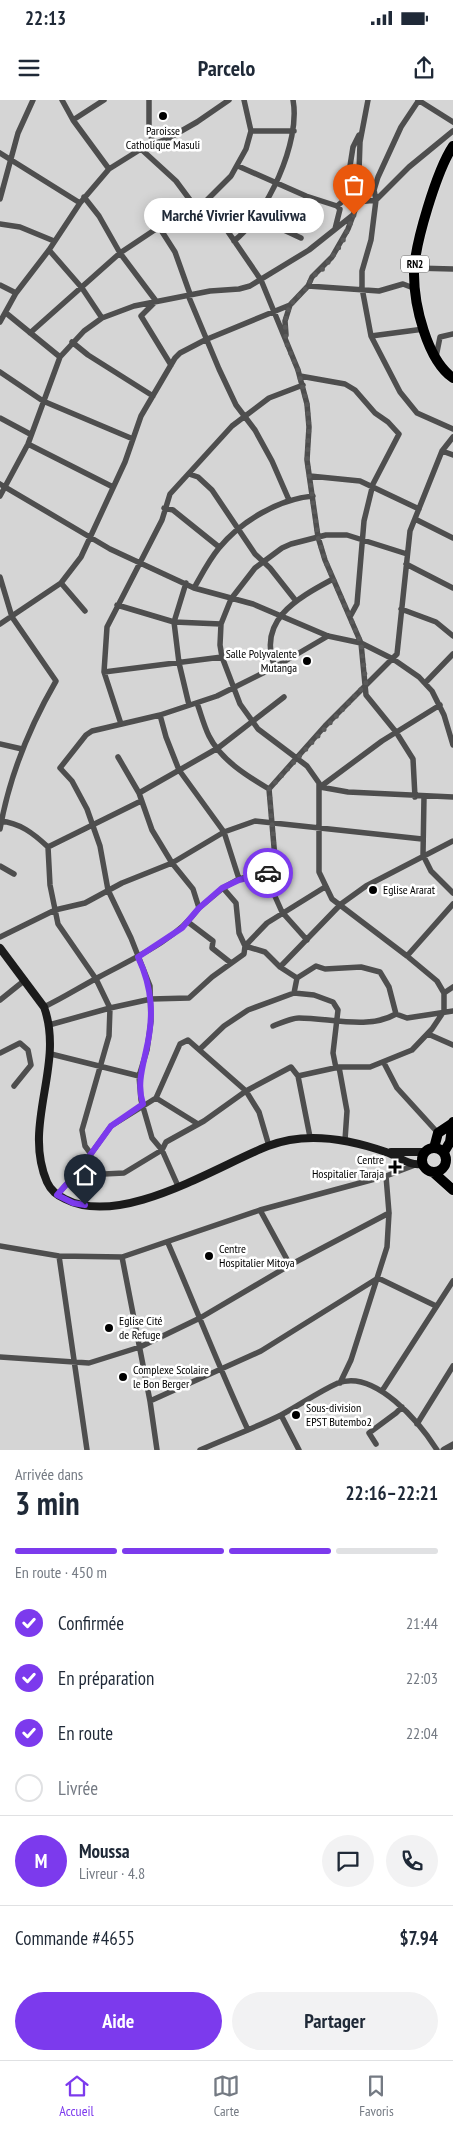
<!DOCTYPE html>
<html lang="fr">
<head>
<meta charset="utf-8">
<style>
	body { margin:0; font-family:"PT Sans Narrow",sans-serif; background:#f2f2f3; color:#1f2937; height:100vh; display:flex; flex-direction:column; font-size:19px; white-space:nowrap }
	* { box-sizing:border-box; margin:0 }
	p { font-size:16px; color:#747a83 }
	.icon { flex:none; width:28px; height:28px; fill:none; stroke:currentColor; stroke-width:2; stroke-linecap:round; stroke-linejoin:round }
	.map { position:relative; height:1350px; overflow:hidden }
	.details { display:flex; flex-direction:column; background:#fff; flex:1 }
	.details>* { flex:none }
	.pin { position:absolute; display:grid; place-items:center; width:42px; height:42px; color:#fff; margin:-51px -21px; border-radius:50% 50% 50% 0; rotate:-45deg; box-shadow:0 0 5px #0007 }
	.pin .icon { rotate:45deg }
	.courier { position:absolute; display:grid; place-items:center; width:50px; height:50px; margin:-25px; border:4px solid #7c3aed; border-radius:50%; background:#fff; color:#222; box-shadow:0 1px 6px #0007 }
	.bubble { position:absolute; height:35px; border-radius:18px; background:#fff; box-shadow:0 2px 12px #0003; font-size:16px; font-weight:700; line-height:35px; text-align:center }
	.headline em { font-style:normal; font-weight:700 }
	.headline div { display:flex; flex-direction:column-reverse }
	.headline { display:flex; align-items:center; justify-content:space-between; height:85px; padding:0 15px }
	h1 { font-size:32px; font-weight:700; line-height:38px }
	.bar { display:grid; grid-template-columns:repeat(4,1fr); gap:8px 5px; align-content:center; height:60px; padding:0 15px }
	.bar i { height:6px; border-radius:4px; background:#e0e1e3 }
	.bar .selected { background:#7c3aed }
	.bar p { grid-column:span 4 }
	.line { display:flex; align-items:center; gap:12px; padding:0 15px; border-top:1px solid #e0e1e3 }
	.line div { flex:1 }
	.round { display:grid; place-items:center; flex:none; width:52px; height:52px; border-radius:26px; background:#f2f2f3 }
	ol { padding:0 15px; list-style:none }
	li { display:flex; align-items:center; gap:15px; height:55px }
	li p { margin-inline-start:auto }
	li .icon { padding:5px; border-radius:50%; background:#7c3aed; color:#fff; stroke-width:4 }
	li:last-child { color:#747a83 }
	li i { width:28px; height:28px; border:2px solid #e0e1e3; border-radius:50% }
	.primary-button { display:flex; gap:10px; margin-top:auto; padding:10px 15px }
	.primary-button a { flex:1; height:58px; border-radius:30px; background:#7c3aed; color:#fff; font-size:20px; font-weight:700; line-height:58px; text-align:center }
	.primary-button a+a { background:#f2f2f3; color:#1f2937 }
	.status { display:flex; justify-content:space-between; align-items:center; height:35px; padding:0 25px; background:#fff; direction:ltr }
	.status svg { height:14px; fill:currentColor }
	header { display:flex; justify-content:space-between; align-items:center; height:65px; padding:0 15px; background:#fff; font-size:22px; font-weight:700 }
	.menu { display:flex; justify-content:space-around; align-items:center; height:70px; border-top:1px solid #e0e1e3; background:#fff; font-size:14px; color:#747a83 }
	.menu a { display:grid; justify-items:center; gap:2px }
	.menu .selected { color:#7c3aed }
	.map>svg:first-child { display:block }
	.green { fill:#d5d5d5 }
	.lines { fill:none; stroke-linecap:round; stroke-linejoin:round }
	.trunk-casing { stroke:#dbdbdb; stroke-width:12 }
	.minor { stroke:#4e4e4e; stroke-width:5.5 }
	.tertiary { stroke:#4e4e4e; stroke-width:7 }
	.secondary { stroke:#1b1b1b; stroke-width:8 }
	.trunk { stroke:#000; stroke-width:10 }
	.done { stroke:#595959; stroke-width:5; stroke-dasharray:0 9 }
	.route { stroke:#7c3aed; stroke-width:6 }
	.poi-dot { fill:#000; stroke:#fff; stroke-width:2 }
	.labels { text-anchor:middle; stroke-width:5; stroke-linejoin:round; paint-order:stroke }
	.shield { fill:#fff; stroke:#4c4c4c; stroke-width:1 }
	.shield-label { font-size:11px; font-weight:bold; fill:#000 }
	.poi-label { font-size:12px; fill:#000; stroke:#fff; text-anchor:start }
</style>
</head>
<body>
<div class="status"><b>22:13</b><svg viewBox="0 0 49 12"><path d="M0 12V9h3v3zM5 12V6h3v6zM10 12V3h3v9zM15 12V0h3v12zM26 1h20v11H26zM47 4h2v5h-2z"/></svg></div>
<header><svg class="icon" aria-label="menu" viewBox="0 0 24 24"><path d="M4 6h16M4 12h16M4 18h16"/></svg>Parcelo<svg class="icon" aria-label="share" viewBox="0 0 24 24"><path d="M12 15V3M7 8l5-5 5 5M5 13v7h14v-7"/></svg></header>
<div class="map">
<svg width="453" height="1350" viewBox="0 0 453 1350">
	<rect width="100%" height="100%" fill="#fff"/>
	<path class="green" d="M0 0H453V1350H0Z"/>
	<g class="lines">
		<g class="trunk-casing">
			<path id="trunk" d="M453 46C437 70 414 145 414 174 414 205 427 260 453 278
				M422 1060a12 12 0 1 1 24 0a12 12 0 1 1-24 0Z
				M434 1048 438 1033 453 1023
				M444 1052 450 1042 453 1022
				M434 1073 453 1090"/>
		</g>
		<path class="minor" d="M62 0 73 20 109 69
			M149 0V30L153 43
			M418 0 453 22
			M419 0 401 27 378 77 374 90 376 100 371 140 362 171V188L371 236 400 292 417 313 453 329
			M73 20 104 0
			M251 31H294
			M141 49 176 81 196 108
			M0 53 80 103
			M238 66 306 96 337 106 340 109 335 129
			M84 97 99 116 120 153 156 201
			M0 99 18 33 33 0
			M358 102 376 100 409 67 453 31
			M204 103 220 120 261 180 298 270 307 304 309 327 307 360 318 437 325 460 361 543 366 595 396 632 413 659 415 697
			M337 106 343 101 341 85 350 66 353 47 359 35
			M260 112 271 124 301 138
			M0 124 20 127 54 141
			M159 127 175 152 190 194
			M234 141C267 115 301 42 293 0
			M49 150 82 188 102 218
			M414 168 453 169
			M0 185 16 193
			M308 186 379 191 403 184 416 189
			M188 195 219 269 236 305 255 330 272 361 289 400
			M156 201 141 216 171 265
			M6 213 60 257
			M0 222 16 193 49 150 80 103 109 69 141 49 169 38 197 22 229 0
			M30 233 120 153 159 127 204 103 231 76 246 49 251 31 244 0
			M286 235 285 221 290 205
			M371 236 424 229
			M72 242 88 255 153 296
			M436 257 440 237 453 234
			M0 272 43 301 133 339
			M300 276 345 284 355 290 375 313 388 322 399 334 373 384 364 421 357 504 351 515
			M0 318 30 334
			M28 344 113 387
			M442 351 453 355
			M189 374 198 377 212 390 255 454 270 468 296 501
			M310 376 360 381 419 409
			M0 384 110 449 194 488 253 504 328 536 361 543 393 559 419 577 432 591 444 615 453 645
			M0 396 28 344 60 257 84 231 102 218 134 206 210 191 239 189 250 186 309 150 353 115
			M164 408 173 410 219 447
			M415 419 453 438
			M406 464 453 488
			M0 477 12 517 56 581C30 626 9 678 0 729
			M61 483 85 511
			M186 483 174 522 179 563 189 605
			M194 488C202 474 209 460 219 448 241 421 279 399 313 396
			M117 505 174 522 221 524
			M401 509 436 522 453 536
			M0 524 61 483 81 457 125 362 141 316 175 258 180 253 205 240 290 205 308 186 312 177 332 157 348 129 358 102 360 42 368 0
			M275 567C256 520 298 498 333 479
			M104 572 222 557
			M425 583 453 554
			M197 603C201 614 204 626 209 636 221 660 247 676 269 689L276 770 239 779 223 788 199 808
			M160 615 166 637 179 670 224 732 239 779
			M121 624 104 572 107 527 162 420 170 394 232 326 269 298 303 285
			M0 644 22 649
			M320 687 382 641 440 605
			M320 687 348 692 453 697
			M269 689 325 626 397 554 410 431 442 351 453 337
			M139 693 218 648 284 597
			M424 697 423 755 431 771 453 793
			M0 721C20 723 33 733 48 747L50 785 58 824 96 879 110 908 109 936 82 1030 85 1046 91 1054
			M48 747 141 701
			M0 766 14 774
			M265 774 282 812 307 840
			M188 822 213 841 212 848 231 863
			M0 837 55 810 85 803 122 783 172 763 224 732 255 721 422 739
			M245 846 267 823 325 787
			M245 846 265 852 280 867 297 878
			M407 856 453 804
			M280 867 341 804 366 786 453 741
			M294 893 297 878 316 866 325 869 361 867 380 872 389 887 396 914
			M444 893 453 887
			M0 900 25 880
			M44 907C63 898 80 887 99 877 134 858 175 841 199 808L193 789 172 763 152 730 139 693 118 657
			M396 914 407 918 453 911
			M49 925 110 908 151 899 189 898 212 877 244 854 245 846 239 833 236 803 223 788
			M273 926C281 923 291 918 299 918 330 918 368 930 396 914
			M428 934 453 945
			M200 949 224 926 248 910 294 893 314 895 333 902 338 910 333 953 336 968
			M0 953 20 943 28 950 31 965 14 986
			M51 954 139 976
			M384 963 397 988 438 1033
			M339 967 347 1011 345 1040
			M298 976 339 967H370L412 950 432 929 444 911V893L437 881 407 856 332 799 319 772V683L307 666 258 629 240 604 222 557 220 545 221 524 231 499 255 468 282 448 291 444 326 435H347L407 454
			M156 998 198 1024
			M80 1069 104 1074 124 1073 162 1050 166 1042 204 1021 246 991 291 967 298 976 310 1037
			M178 1086 162 1050 152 1038 141 1000 139 976 147 950 151 921 150 886 131 838 108 790 100 746 87 709 72 681 60 668 86 635 92 631 160 615 217 596 275 567 328 536
			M57 1095 80 1069 111 1026 156 998 180 944 188 940 246 991 259 1012 269 1046
			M260 1110 290 1165
			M168 1143C195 1205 219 1268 248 1330
			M0 1146 59 1156 122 1157 260 1110 386 1076 415 1065
			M59 1156 87 1350
			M122 1157 150 1301 157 1350
			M0 1257 89 1263 140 1247 200 1218 290 1165 389 1113
			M340 1283 351 1260 387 1147 389 1113 386 1076
			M382 1291 453 1181
			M150 1301 261 1251 378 1178 436 1206
			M281 1315 299 1350
			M417 1324 453 1266
			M376 1344 369 1333 396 1313 402 1307
			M200 1350C227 1338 255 1328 281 1315 300 1305 318 1292 338 1283 375 1269 420 1323 437 1350"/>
		<path class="tertiary" d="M444 1350 453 1345"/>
		<path class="secondary" d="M0 848 44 907C65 965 22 1024 47 1082 51 1091 57 1095 65 1099 121 1128 215 1067 268 1046 306 1031 349 1039 386 1052 398 1056 409 1066 421 1064
			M391 1052H424"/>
		<use href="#trunk" class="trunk"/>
	</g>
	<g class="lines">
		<path class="done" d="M268 773 276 770 269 689 366 584 361 543 325 460 318 437 307 360 309 327 307 304 298 270 286 242 285 221 290 205 308 186 312 177 324 168 342 143 354 115"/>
		<path class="route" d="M85 1105 73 1103 57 1095 80 1069 111 1026 143 1004C137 986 142 969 146 951 154 917 153 889 138 857L182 828 199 808 222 788 239 780 268 773"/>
	</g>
	<g class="poi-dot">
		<circle cx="163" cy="16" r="5"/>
		<circle cx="307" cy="561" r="5"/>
		<circle cx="373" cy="790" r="5"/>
		<path d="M392.5 1059.5h5v5h5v5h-5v5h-5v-5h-5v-5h5z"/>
		<circle cx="209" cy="1156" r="5"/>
		<circle cx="109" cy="1228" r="5"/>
		<circle cx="123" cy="1277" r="5"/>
		<circle cx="296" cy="1315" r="5"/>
	</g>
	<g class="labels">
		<rect class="shield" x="401" y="155.5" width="28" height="17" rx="4"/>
		<g class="shield-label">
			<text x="415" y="168">RN2</text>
		</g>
		<g class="poi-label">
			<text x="163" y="35" text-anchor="middle">Paroisse<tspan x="163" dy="14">Catholique Masuli</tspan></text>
			<text x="297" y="558" text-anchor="end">Salle Polyvalente<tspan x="297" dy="14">Mutanga</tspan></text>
			<text x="383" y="794">Eglise Ararat</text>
			<text x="384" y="1064" text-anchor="end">Centre<tspan x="384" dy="14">Hospitalier Taraja</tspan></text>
			<text x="219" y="1153">Centre<tspan x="219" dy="14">Hospitalier Mitoya</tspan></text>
			<text x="119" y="1225">Eglise Cité<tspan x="119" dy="14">de Refuge</tspan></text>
			<text x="133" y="1274">Complexe Scolaire<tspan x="133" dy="14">le Bon Berger</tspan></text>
			<text x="306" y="1312">Sous-division<tspan x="306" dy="14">EPST Butembo2</tspan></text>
		</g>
	</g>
</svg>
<div class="pin" style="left:354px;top:115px;background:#ea580c"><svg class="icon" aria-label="bag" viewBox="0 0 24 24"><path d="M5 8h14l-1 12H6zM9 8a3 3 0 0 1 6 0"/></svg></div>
<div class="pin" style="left:85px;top:1105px;background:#1f2937"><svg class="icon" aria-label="home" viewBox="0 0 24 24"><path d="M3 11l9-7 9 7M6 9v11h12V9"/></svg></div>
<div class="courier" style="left:268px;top:773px"><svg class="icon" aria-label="car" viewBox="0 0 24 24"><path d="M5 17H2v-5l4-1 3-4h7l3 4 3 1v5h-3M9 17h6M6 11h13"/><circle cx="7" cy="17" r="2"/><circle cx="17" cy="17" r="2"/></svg></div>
<div class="bubble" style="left:144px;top:98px;width:180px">Marché Vivrier Kavulivwa</div>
</div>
<section class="details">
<div class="headline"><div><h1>3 min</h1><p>Arrivée dans</p></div><em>22:16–22:21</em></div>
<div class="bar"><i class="selected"></i><i class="selected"></i><i class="selected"></i><i></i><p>En route · 450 m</p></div>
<ol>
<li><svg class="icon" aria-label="check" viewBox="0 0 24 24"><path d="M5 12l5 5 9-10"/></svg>Confirmée<p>21:44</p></li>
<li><svg class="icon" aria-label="check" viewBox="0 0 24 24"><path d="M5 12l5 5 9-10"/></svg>En préparation<p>22:03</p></li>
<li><svg class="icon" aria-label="check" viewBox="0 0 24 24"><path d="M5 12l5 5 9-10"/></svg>En route<p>22:04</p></li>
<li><i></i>Livrée</li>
</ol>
<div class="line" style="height:90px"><b class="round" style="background:#7c3aed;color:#fff">M</b><div><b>Moussa</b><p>Livreur · 4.8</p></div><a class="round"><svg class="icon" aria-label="chat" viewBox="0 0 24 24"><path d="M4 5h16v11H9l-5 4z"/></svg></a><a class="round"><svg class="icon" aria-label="phone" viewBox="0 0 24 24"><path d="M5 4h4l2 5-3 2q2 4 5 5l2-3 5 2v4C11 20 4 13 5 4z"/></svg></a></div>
<div class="line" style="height:65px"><div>Commande #4655</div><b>$7.94</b></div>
<div class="primary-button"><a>Aide</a><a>Partager</a></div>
</section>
<nav class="menu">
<a class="selected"><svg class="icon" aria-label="home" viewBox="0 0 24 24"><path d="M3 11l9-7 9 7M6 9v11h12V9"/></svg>Accueil</a>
<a><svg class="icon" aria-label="map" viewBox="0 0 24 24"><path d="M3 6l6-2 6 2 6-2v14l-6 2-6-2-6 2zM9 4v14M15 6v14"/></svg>Carte</a>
<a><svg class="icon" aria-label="saved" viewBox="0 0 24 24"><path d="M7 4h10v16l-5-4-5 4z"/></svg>Favoris</a>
</nav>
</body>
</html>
